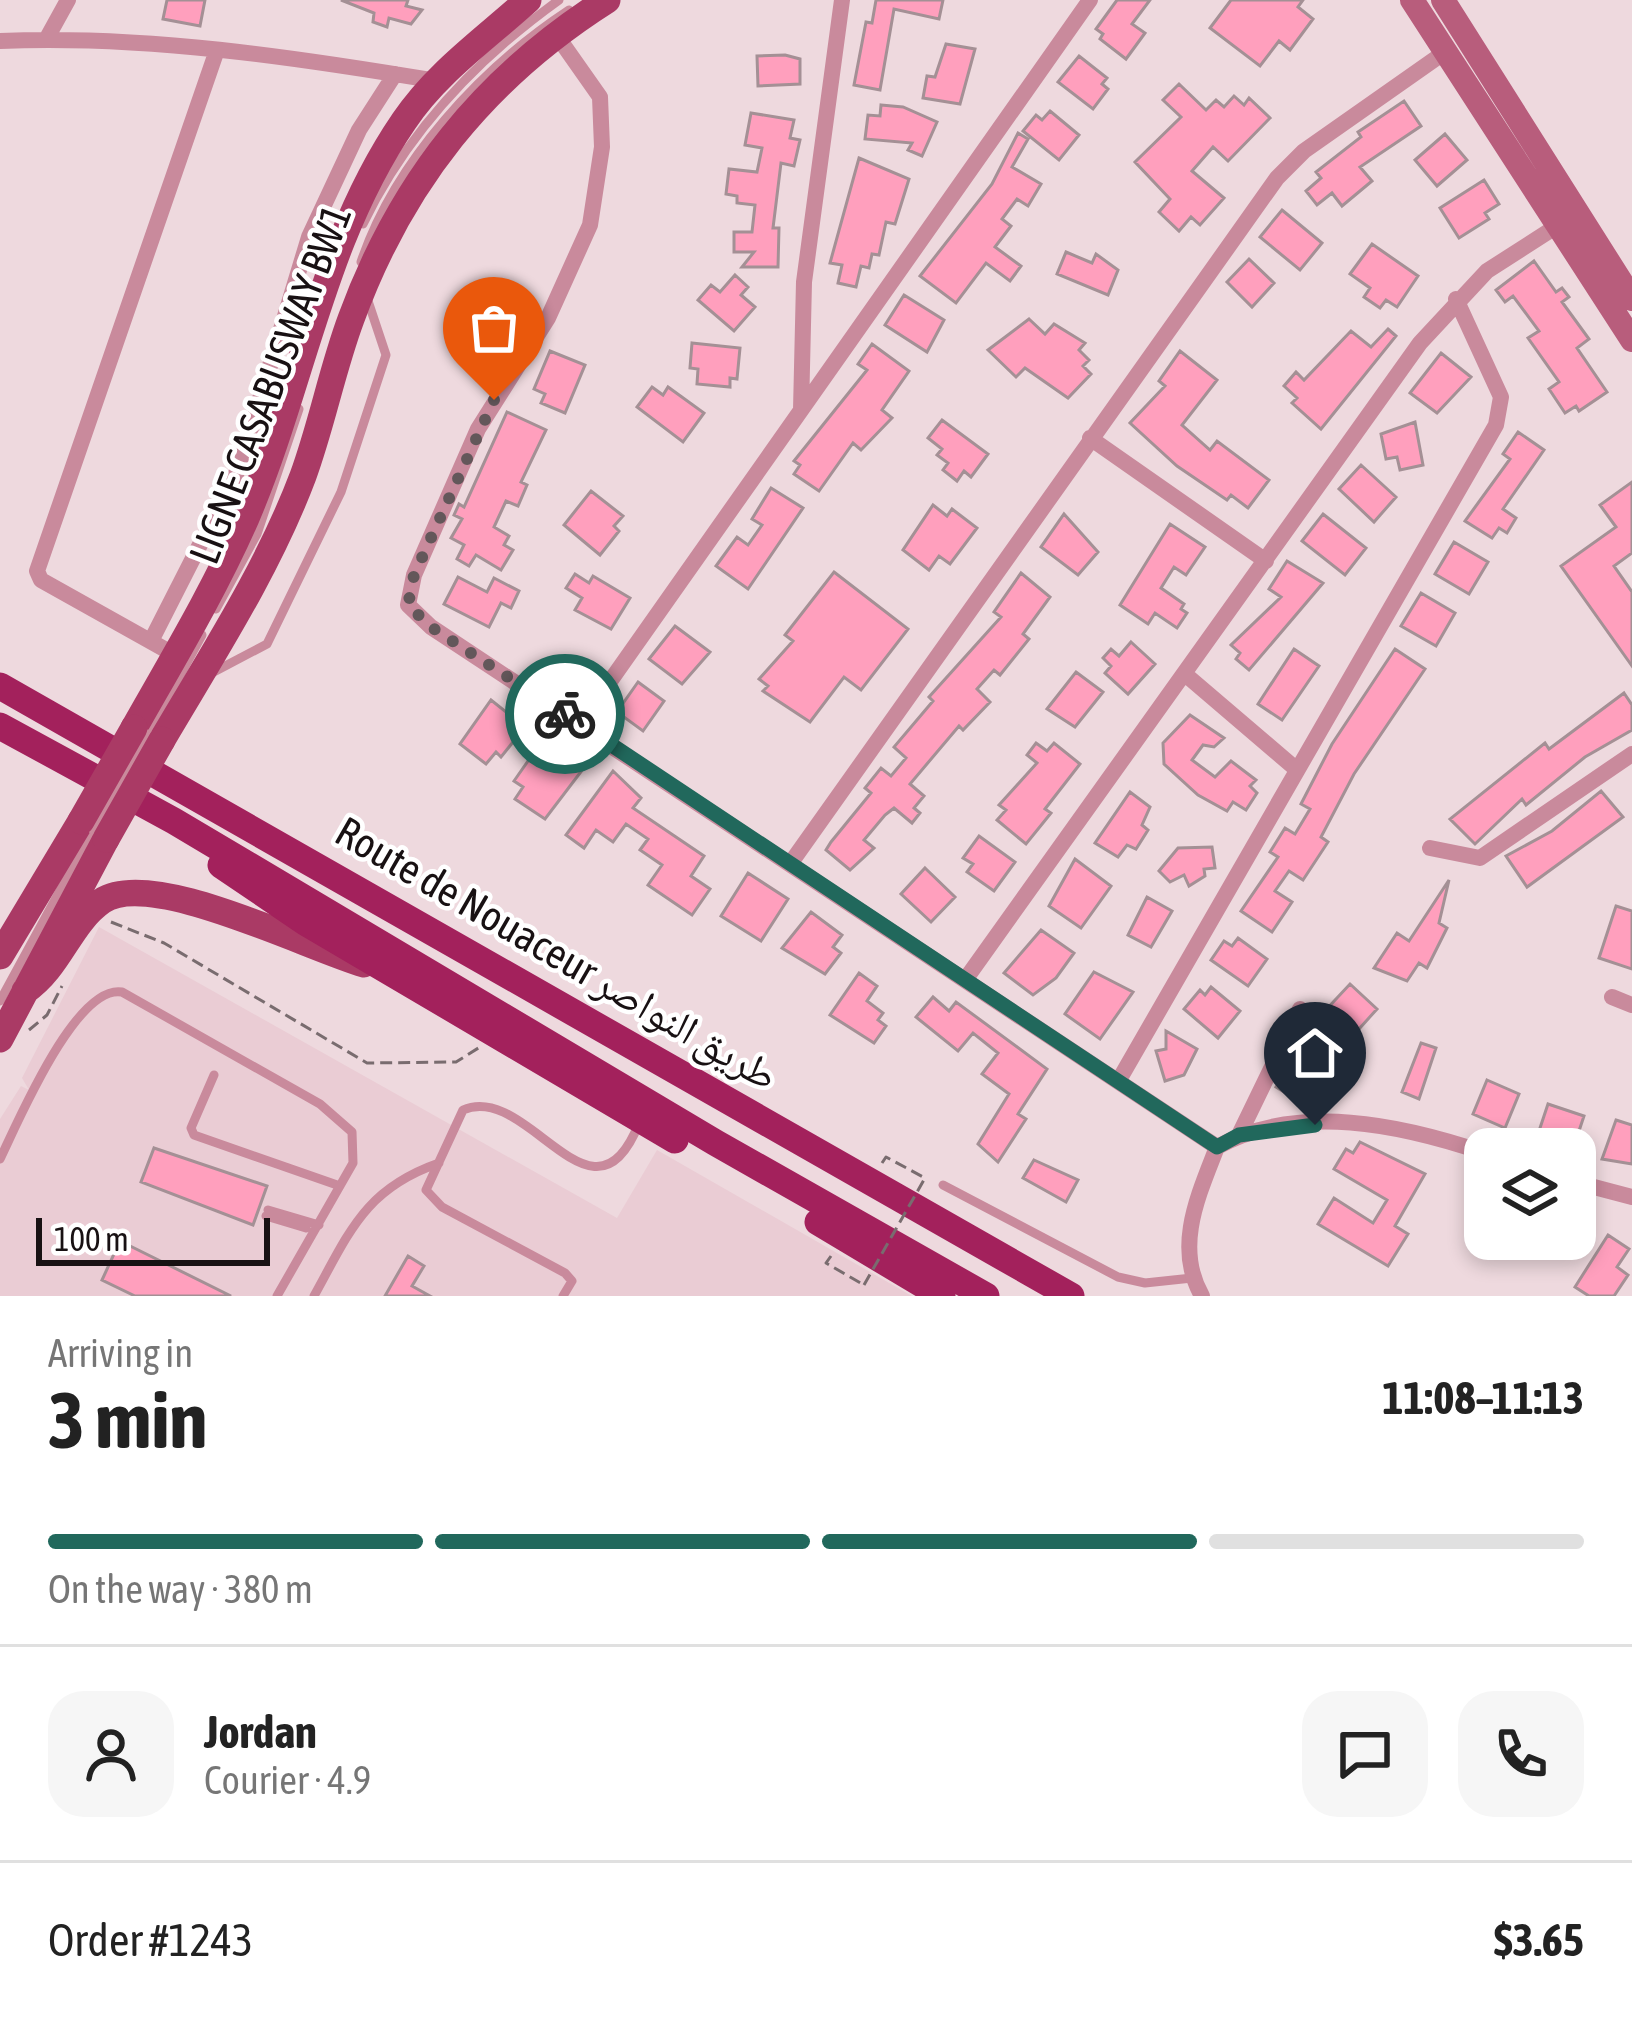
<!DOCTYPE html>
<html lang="en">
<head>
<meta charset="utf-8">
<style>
	body { margin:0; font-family:"Asap Condensed","Noto Naskh Arabic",sans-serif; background:#f6f6f6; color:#222; height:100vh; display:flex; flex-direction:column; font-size:45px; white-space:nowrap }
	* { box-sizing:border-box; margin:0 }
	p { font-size:39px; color:#767676 }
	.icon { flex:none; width:66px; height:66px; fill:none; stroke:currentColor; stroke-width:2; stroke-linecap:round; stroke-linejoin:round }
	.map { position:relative; height:1296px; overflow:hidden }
	.drawer { display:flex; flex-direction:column; background:#fff; flex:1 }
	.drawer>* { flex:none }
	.buttons { position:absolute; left:1464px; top:1128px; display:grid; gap:24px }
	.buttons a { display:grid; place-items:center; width:132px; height:132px; border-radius:24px; background:#fff; box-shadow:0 6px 18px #0003; font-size:60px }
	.scale { position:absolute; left:36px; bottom:30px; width:234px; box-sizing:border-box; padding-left:12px; border:6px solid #181113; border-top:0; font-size:33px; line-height:42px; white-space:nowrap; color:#181113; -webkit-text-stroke:9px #fff; paint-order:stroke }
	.pin { position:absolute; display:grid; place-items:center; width:102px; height:102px; color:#fff; margin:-123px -51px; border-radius:50% 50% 50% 0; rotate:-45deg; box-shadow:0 0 12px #0007 }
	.pin .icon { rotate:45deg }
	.courier { position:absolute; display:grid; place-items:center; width:120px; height:120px; margin:-60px; border:9px solid #21685c; border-radius:50%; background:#fff; color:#222; box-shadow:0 3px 15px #0007 }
	.summary em { font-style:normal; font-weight:700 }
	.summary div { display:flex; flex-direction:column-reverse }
	.summary { display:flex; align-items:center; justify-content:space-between; height:204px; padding:0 48px }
	h1 { font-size:78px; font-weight:700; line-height:90px }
	.bar { display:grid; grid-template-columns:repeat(4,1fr); gap:18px 12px; align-content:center; height:144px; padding:0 48px }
	.bar i { height:15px; border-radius:9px; background:#e0e0e0 }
	.bar .current { background:#21685c }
	.bar p { grid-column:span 4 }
	.line { display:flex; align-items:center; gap:30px; padding:0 48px; border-top:3px solid #e0e0e0 }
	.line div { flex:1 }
	.round { display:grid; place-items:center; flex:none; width:126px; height:126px; border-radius:36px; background:#f6f6f6 }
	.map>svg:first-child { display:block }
	.built { fill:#eaccd4 }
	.building { fill:#ff9fbd; stroke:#a49095; stroke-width:3 }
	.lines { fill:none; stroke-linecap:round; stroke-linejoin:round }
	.path { stroke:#796c6f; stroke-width:3; stroke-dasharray:12 6; stroke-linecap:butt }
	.service { stroke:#c98a9c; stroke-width:9 }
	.minor { stroke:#c98a9c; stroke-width:16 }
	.secondary { stroke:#b85d7c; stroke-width:24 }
	.primary { stroke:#aa3a65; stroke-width:27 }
	.trunk { stroke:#a3215c; stroke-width:27 }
	.path-bridge { stroke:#796c6f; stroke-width:3; stroke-dasharray:12 6; stroke-linecap:butt }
	.service-bridge { stroke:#c98a9c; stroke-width:9 }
	.primary-bridge { stroke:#aa3a65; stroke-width:27 }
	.done { stroke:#63575a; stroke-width:12; stroke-dasharray:0 21.6 }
	.route { stroke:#21685c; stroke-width:15 }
	.labels { text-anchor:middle; stroke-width:9; stroke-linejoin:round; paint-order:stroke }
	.street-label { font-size:42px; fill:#181113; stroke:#fff }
</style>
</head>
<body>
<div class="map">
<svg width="1632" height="1296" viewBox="0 0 1632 1296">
	<rect width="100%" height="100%" fill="#eed9de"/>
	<path class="built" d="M99 927 617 1218 657 1150 912 1296H0V1119L21 1086 29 1090 22 1078Z"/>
	<path class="building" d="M167 0H205L200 26 163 19Z
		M341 0H408L406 6 422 10 411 24 389 18 387 27 373 22 374 13Z
		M876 0H943L939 19 894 9 880 90 854 85 866 22 872 23Z
		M1117 0H1150L1132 24 1145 33 1126 59 1100 39 1103 34 1096 29Z
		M1231 0H1303L1298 7 1313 19 1290 50 1279 41 1260 66 1210 28Z
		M946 44 975 49 960 104 923 98 927 76 935 77Z
		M785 55 800 59V84L758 86 757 56Z
		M1079 56 1107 78 1102 84 1108 89 1093 109 1058 82Z
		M1179 84 1206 110 1216 100 1224 107 1234 96 1244 105 1249 98 1270 118 1228 161 1213 147 1192 171 1224 198 1200 225 1191 217 1179 231 1159 212 1170 199 1135 162 1181 117 1163 100Z
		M1404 101 1421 126 1360 167 1372 181 1342 206 1332 193 1317 205 1306 191 1321 178 1316 172 1361 137 1358 132Z
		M881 105 903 107 937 122 922 156 908 150 912 143 865 139 868 115 880 116Z
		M1050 111 1079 135 1059 160 1023 131 1036 115 1042 120Z
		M751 113 794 120 790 138 800 140 794 166 781 163 773 228H779L778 267H742L754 252H734V232H752L755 205 737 203V196L726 194 729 169 757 172 762 148 745 145Z
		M1018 133 1028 139 1012 167 1041 184 1028 206 1017 199 1002 219 1011 226 995 247 1021 266 1010 281 986 263 956 303 920 276 992 184Z
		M1445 134 1467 160 1437 186 1415 160Z
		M859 158 909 179 895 224 886 222 879 255 872 254 869 268 861 266 856 287 838 283 842 265 830 263Z
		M1484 180 1499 204 1485 213 1489 219 1459 238 1440 208Z
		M1282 210 1322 243 1300 270 1260 237Z
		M1372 244 1418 276 1397 307 1386 300 1380 308 1364 297 1370 288 1350 274Z
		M1066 252 1092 263 1096 254 1118 270 1108 295 1057 274Z
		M1249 259 1274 283 1252 307 1227 282Z
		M1534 261 1556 292 1562 288 1569 297 1562 302 1589 339 1577 348 1607 392 1579 411 1576 406 1565 413 1549 389 1559 382 1528 338 1539 331 1513 296 1505 302 1496 290Z
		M735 275 748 287 741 295 755 307 734 331 698 300 711 285 720 292Z
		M904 295 944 320 927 352 885 325Z
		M1029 319 1045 334 1054 324 1085 343 1079 350 1089 360 1083 366 1091 374 1068 398 1025 368 1016 377 988 350Z
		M1388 329 1396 336 1321 429 1292 403 1297 398 1284 386 1296 372 1304 380 1351 331 1371 347Z
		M692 343 740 348 737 379 730 378V387L697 384 698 369 690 368Z
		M872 344 909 371 882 410 892 418 861 450 853 443 819 491 794 474 800 465 794 461 867 370 858 364Z
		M550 351 585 365 565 413 541 403 545 394 534 389Z
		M1180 351 1217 380 1182 425 1210 450 1217 441 1269 480 1248 508 1231 495 1227 500 1177 466 1130 423 1165 386 1159 381Z
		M1441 353 1471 377 1437 413 1410 393Z
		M652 387 663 395 668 387 704 413 683 442 637 407Z
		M507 412 546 430 521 482 527 485 518 506 506 501 494 527 509 536 504 545 513 550 501 570 476 555 469 566 457 559 464 545 451 538 462 519 454 515 459 504 464 507Z
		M942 420 988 454 971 477 964 471 957 481 943 470 948 463 937 455 942 449 928 438Z
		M1415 422 1423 465 1400 470 1397 457 1386 459 1381 434Z
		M1518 432 1544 450 1503 509 1516 518 1507 533 1499 528 1492 538 1465 521 1510 459 1503 454Z
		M1361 465 1396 497 1374 522 1339 489Z
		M1632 482V553L1614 566 1632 592V666L1561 566 1616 527 1600 505Z
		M771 488 803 508 748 589 716 566 737 537 748 545 762 525 752 519Z
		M591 491 623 516 614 526 619 531 600 555 564 525Z
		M933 505 947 516 952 509 977 528 950 564 939 556 929 570 903 550Z
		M1064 514 1098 552 1078 575 1041 547Z
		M1323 514 1366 548 1345 575 1302 541Z
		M1170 524 1205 547 1186 575 1174 567 1161 588 1184 604 1181 609 1187 613 1177 628 1155 613 1148 624 1120 605Z
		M1454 542 1488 562 1469 594 1435 574Z
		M1287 561 1323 583 1249 670 1236 659 1240 653 1231 645 1281 597 1269 589Z
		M834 572 908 629 861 690 844 677 810 722 763 691 768 686 759 679 793 641 785 635Z
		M1021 573 1050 597 1023 634 1029 639 1000 675 994 670 977 689 990 702 963 730 959 726 910 784 924 796 914 808 920 813 912 823 894 808 885 815 864 840 874 848 850 870 826 850 831 842 871 793 865 788 881 768 891 776 906 758 894 747 933 701 929 697 1001 617 994 612Z
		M575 574 589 583 593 576 630 598 611 629 575 610 582 598 566 588Z
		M458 577 487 592 494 578 519 591 511 608 501 603 489 627 444 604Z
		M1421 593 1455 613 1436 646 1401 626Z
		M675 626 710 652 682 684 649 659Z
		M1131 642 1155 664 1128 694 1105 673 1111 666 1103 658 1111 649 1119 656Z
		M1294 649 1319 666 1282 720 1258 704Z
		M1395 649 1425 669 1354 774 1321 837 1328 842 1303 880 1289 871 1275 891 1292 902 1272 932 1241 911 1278 857 1270 852 1285 828 1295 834 1310 809 1301 804 1332 744Z
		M1076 672 1103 692 1075 727 1047 709Z
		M638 682 664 701 643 731 617 712Z
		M1624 693 1632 705V730L1585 757 1526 805 1522 799 1475 844 1450 819 1545 743 1549 749Z
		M491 700 525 727 501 757 496 752 486 764 460 744Z
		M1190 715 1224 738 1214 747 1203 745 1192 760 1215 777 1231 761 1256 780 1250 786 1257 793 1246 810 1233 802 1227 811 1198 795 1164 764 1163 743Z
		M542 741 583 769 545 819 515 799 523 787 514 781Z
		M1036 743 1047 751 1054 743 1080 764 1045 809 1051 813 1026 844 997 820 1006 810 999 805 1037 763 1027 755Z
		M613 771 641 798 633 808 704 856 691 876 710 889 692 915 648 885 662 865 640 850 648 839 626 824 613 842 596 830 584 848 566 835Z
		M1601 791 1623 817 1527 887 1506 856 1552 831Z
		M1130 792 1150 807 1142 825 1148 830 1136 849 1127 845 1118 857 1095 843Z
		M979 836 1015 862 994 891 967 872 973 864 963 858Z
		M1212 847 1215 868 1204 869 1205 876 1189 886 1184 875 1170 882 1159 871 1178 848Z
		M1075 859 1111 886 1081 928 1049 906Z
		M925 868 955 897 931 922 901 894Z
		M748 873 788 899 761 941 721 916Z
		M1449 880 1439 923 1447 928 1427 968 1419 963 1407 981 1374 968 1397 933 1409 941Z
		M1147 897 1172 911 1151 947 1128 935Z
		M1616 906 1632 911V969L1599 958Z
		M811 912 842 935 833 947 841 953 825 974 782 948Z
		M1041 930 1074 953 1056 978 1033 995 1004 973Z
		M1238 938 1267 959 1248 986 1211 960 1224 941 1232 946Z
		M1094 972 1133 992 1100 1039 1065 1014Z
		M859 973 877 986 867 1001 883 1013 878 1020 886 1026 874 1043 830 1015Z
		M1350 984 1377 1009 1350 1039 1323 1013Z
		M1211 987 1240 1011 1218 1038 1184 1009 1200 990 1205 995Z
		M933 997 949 1011 956 1002 1047 1069 1018 1114 1026 1119 998 1162 978 1144 1009 1094 982 1074 998 1053 973 1033 958 1051 916 1017Z
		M1166 1031 1197 1049 1184 1075 1165 1081 1156 1051 1166 1049Z
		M1421 1043 1436 1048 1419 1099 1402 1092Z
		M1301 1046 1322 1059 1328 1049 1356 1066 1333 1096 1314 1084 1308 1094 1298 1087 1292 1097 1276 1087Z
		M1487 1080 1519 1094 1505 1128 1473 1114Z
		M1548 1104 1584 1116 1573 1149 1537 1137Z
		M1616 1120 1632 1125V1164L1602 1159Z
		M1360 1142 1425 1174 1395 1226 1408 1234 1388 1266 1318 1224 1334 1198 1373 1223 1387 1200 1334 1169 1346 1149 1353 1153Z
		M154 1148 267 1186 253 1225 141 1182Z
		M1034 1160 1078 1180 1066 1202 1023 1178Z
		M1608 1235 1629 1249 1617 1267 1628 1275 1614 1296H1589L1575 1287Z
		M120 1241 231 1296H135L102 1280Z
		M408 1256 424 1266 412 1286 430 1296H385Z"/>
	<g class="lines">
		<path class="path" d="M111 922 164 943 367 1063 456 1062 480 1047
			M29 1030 47 1015 62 986
			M882 1163 886 1157 925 1178
			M831 1256 826 1263 864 1285"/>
		<path class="service" d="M363 224C407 133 478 58 559 0
			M361 262C395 161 481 68 569 10
			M216 609 257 534 299 409
			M208 675 267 644 341 492 386 355 366 295
			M148 734 202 635
			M0 1001 93 830
			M214 1075 191 1128 194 1135 340 1186
			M0 1159C18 1122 76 984 122 992L320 1104 352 1132 353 1163 277 1296
			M943 1185 1118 1277 1145 1283 1192 1278
			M268 1210 319 1225
			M266 1216 306 1228
			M314 1296C350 1231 365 1189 439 1163
			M563 1296 572 1281 565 1273 442 1207 426 1190 463 1110C528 1081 593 1240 639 1123"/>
		<path class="minor" d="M555 33 600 97 602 147 590 225 548 318 478 429 414 575 408 605 431 627 1217 1147
			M47 38 68 0
			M0 41C145 35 294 57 437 81
			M801 410 804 282 842 0
			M1090 438 1266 561
			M151 641 239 468 309 237 359 130 395 74
			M175 655 41 580 37 571 217 50
			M1186 675 1296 769
			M580 724 1090 0
			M1430 848 1480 858 1632 754
			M790 864 1277 178 1304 151 1445 52
			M965 980 1420 343 1487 271 1557 226
			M1612 997 1632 1005
			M1119 1080 1496 425 1501 397 1456 299
			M1239 1135 1300 1009
			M1575 1182 1632 1197
			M1202 1296C1174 1247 1198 1196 1217 1147 1299 1102 1402 1125 1485 1153"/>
		<path class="secondary" d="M1412 0 1632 340
			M1443 0 1632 299"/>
		<path class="primary" d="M134 728C173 659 214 591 246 518 303 385 321 242 404 121 436 73 486 38 528 0
			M162 740C212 655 268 569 303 476 322 424 332 370 351 319 401 182 484 78 607 0
			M0 956 81 821
			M25 991C60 967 69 924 102 901 151 868 306 947 364 964
			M0 1039 106 839"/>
		<path class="trunk" d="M0 686 1071 1296
			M0 726 174 821 716 1143 986 1296
			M221 865 305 922 675 1140
			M818 1222 942 1296"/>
		<path class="path-bridge" d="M864 1285 925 1178"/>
		<path class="service-bridge" d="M93 830 148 734"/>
		<path class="primary-bridge" d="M81 821 134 728
			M106 839 162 740"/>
	</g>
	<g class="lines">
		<path class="done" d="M494 400 414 575 408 605 431 627 565 714"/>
		<path class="route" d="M565 714 1217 1147 1239 1135 1315 1125"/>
	</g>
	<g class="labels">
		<g class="street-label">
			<text transform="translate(270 384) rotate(-69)" y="15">LIGNE CASABUSWAY BW1</text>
			<text transform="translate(557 953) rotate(30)" y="15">Route de Nouaceur طريق النواصر</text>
		</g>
	</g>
</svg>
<div class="buttons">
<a><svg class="icon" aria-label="layers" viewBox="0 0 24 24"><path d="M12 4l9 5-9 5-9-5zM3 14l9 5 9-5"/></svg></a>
</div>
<div class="scale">100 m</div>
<div class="pin" style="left:494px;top:400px;background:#ea580c"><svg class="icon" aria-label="bag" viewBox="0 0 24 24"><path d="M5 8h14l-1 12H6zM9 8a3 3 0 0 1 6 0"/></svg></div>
<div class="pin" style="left:1315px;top:1125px;background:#1f2937"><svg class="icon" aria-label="home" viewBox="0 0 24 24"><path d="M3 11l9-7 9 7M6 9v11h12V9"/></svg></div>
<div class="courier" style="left:565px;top:714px"><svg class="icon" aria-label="bike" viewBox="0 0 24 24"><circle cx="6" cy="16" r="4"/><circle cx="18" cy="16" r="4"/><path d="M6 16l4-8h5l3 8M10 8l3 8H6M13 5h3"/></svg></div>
</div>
<section class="drawer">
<div class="summary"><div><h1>3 min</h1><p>Arriving in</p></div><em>11:08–11:13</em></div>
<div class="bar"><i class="current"></i><i class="current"></i><i class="current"></i><i></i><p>On the way · 380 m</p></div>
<div class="line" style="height:216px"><a class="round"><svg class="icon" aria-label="person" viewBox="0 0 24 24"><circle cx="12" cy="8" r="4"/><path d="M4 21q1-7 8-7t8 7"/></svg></a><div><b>Jordan</b><p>Courier · 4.9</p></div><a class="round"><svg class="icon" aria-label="chat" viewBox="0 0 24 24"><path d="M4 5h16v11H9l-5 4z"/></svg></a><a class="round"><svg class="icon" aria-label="phone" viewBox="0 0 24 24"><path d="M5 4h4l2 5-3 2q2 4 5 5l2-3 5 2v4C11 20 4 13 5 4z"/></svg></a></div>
<div class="line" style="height:156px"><div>Order #1243</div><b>$3.65</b></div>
</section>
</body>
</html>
